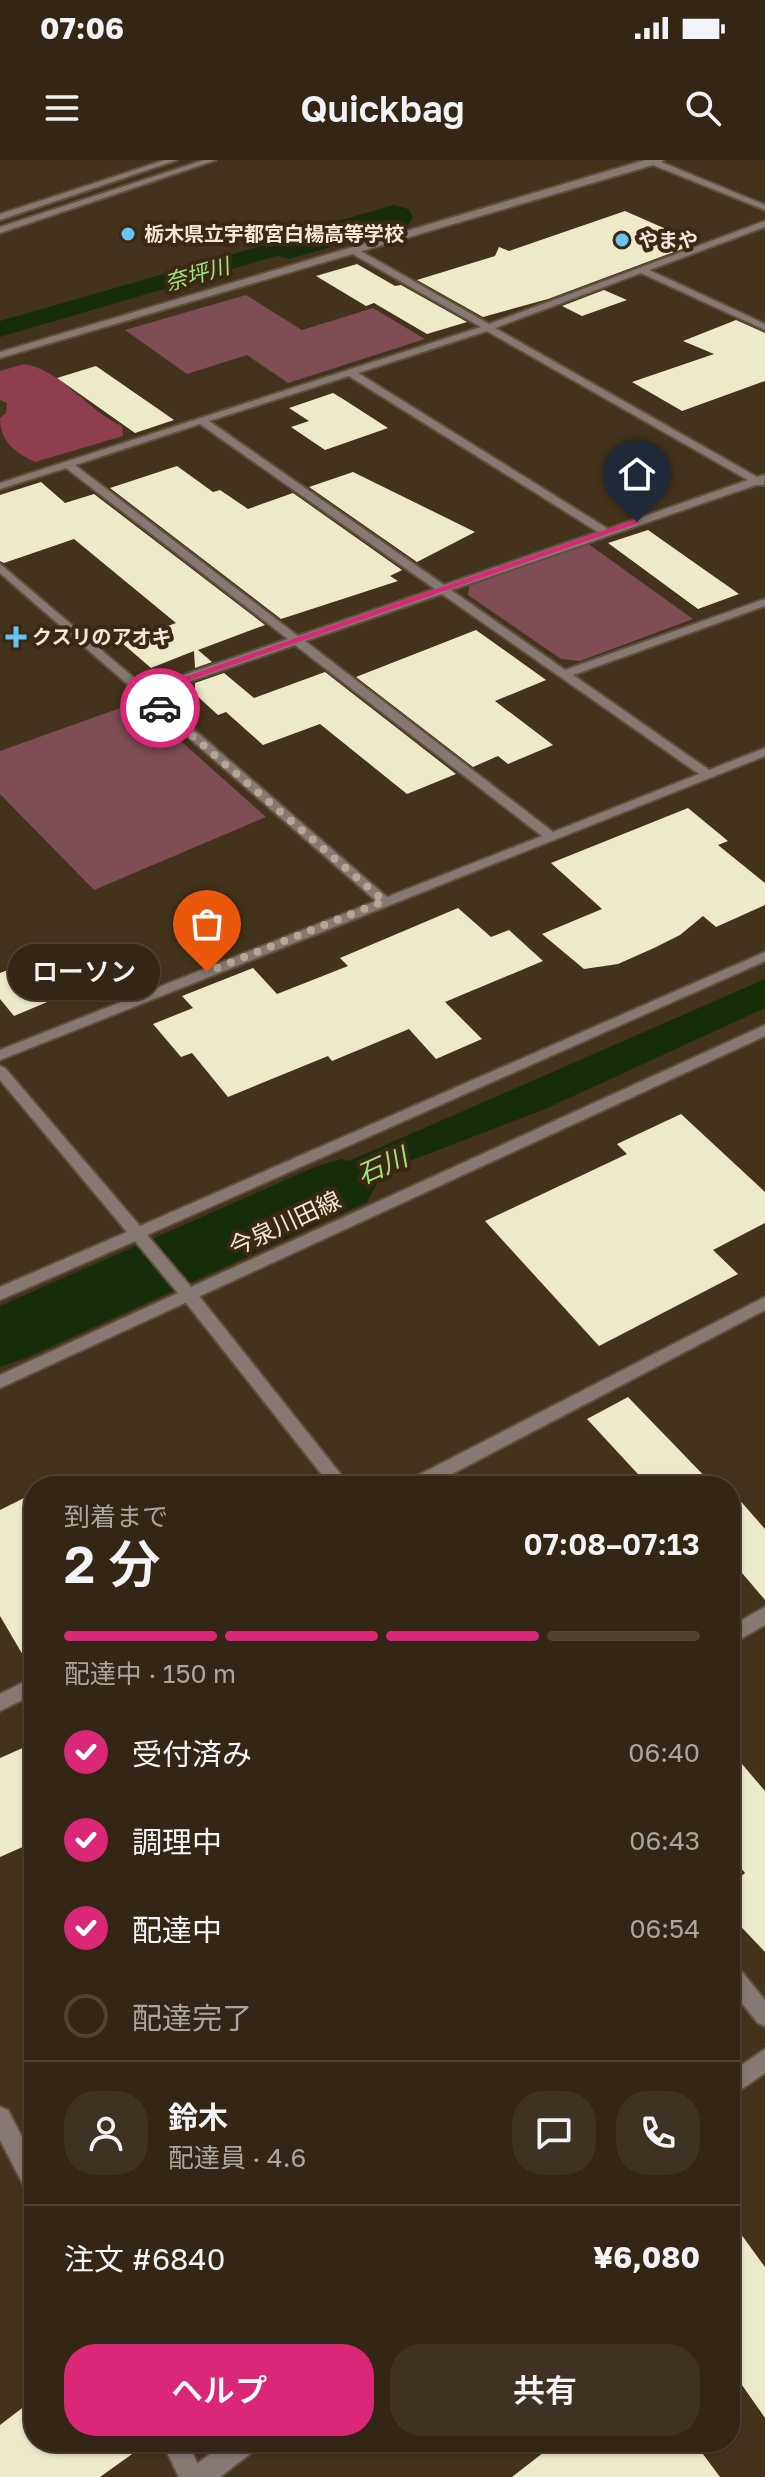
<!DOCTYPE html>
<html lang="ja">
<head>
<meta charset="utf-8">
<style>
	body { margin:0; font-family:"Golos Text","Noto Sans JP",sans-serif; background:#3e3222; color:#f1f3f6; height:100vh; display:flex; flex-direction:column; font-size:30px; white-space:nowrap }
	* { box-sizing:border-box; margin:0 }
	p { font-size:26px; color:#a9a5a0 }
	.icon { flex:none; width:44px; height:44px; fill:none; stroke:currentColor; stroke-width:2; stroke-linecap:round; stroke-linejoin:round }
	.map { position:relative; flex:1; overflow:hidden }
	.drawer { position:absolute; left:24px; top:1316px; width:716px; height:976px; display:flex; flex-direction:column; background:#332615; border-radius:32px; box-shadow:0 2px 6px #0004,0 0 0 2px #4e4334 }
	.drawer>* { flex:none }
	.pin { position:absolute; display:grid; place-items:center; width:68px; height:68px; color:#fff; margin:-82px -34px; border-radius:50% 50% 50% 0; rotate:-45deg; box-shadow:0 0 8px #0007 }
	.pin .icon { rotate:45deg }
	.courier { position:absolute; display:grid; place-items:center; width:80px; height:80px; margin:-40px; border:6px solid #db2777; border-radius:50%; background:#fff; color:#222; box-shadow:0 2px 10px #0007 }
	.bubble { position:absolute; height:56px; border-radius:28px; background:#332615; box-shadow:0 2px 6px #0004,0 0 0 2px #4e4334; font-size:26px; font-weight:600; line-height:56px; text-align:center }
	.overview em { font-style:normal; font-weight:600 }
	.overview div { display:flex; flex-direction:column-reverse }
	.overview { display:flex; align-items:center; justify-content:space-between; height:136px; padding:0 40px }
	h1 { font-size:52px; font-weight:600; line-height:60px }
	.bar { display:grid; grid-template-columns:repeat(4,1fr); gap:12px 8px; align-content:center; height:96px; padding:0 40px }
	.bar i { height:10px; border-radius:6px; background:#4e4334 }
	.bar .selected { background:#db2777 }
	.bar p { grid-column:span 4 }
	.line { display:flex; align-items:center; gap:20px; padding:0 40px; border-top:2px solid #4e4334 }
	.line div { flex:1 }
	.round { display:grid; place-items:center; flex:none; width:84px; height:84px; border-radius:32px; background:#3e3222 }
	ol { padding:0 40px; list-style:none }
	li { display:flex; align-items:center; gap:24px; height:88px }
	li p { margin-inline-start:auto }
	li .icon { padding:8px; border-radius:50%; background:#db2777; color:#fff; stroke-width:4 }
	li:last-child { color:#a9a5a0 }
	li i { width:44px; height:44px; border:4px solid #4e4334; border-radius:50% }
	.button { display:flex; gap:16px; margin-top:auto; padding:16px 40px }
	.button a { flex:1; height:92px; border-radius:32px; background:#db2777; color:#fff; font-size:32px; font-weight:600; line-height:92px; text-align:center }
	.button a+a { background:#3e3222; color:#f1f3f6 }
	.status { display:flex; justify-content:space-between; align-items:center; height:56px; padding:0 40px; background:#332615; direction:ltr }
	.status svg { height:22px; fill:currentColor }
	header { display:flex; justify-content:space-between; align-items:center; height:104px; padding:0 40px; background:#332615; font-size:36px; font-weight:600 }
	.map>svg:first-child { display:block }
	.green { fill:#7f4d55 }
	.forest { fill:#8e3e4f }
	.water { fill:#162d09 }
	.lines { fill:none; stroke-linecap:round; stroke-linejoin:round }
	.river { fill:#162d09; fill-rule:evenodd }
	.building { fill:#eceac9 }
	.service-casing { stroke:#60503a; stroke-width:4 }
	.minor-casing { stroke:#60503a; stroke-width:4 }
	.tertiary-casing { stroke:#60503a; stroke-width:4 }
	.service { fill:#867873; fill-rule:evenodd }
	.minor { fill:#867873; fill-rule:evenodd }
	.tertiary { fill:#867873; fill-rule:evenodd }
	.route { fill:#db2777 }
	.done { stroke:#b4a796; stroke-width:8; stroke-dasharray:0 14.4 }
	.poi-dot { fill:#68c4f0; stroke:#3a2912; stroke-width:3 }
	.labels { text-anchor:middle; stroke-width:8; stroke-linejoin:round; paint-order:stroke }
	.far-poi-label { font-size:20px; font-weight:bold; fill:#f1e6d8; stroke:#3a2912; text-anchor:start }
	.far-water-label { font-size:22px; font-style:italic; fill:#a1e083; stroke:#3a2912 }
	.street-label { font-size:24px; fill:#f1e6d8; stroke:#3a2912 }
	.water-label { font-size:26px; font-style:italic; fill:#a1e083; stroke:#3a2912 }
</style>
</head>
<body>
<div class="status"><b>07:06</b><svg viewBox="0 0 49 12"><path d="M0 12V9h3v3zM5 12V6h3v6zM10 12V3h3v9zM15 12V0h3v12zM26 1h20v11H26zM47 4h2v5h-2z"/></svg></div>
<header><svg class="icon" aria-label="menu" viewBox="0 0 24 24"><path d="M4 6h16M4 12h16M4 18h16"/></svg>Quickbag<svg class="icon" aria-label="search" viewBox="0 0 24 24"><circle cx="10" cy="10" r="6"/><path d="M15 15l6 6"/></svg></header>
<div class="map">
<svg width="765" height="2317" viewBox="0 0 765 2317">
	<rect width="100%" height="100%" fill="#44331c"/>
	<path class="green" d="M246 135 302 170 373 148 425 179 288 223 247 195 187 214 125 170Z
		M587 383 693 459 580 501 561 499 468 435 469 426Z
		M137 542 266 657 94 730 0 634V591Z"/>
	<path class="forest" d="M24 204C60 209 89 252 122 266L123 276 35 302C15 292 0 282 0 258L6 253 7 243 0 240V211Z"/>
	<path class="water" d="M381 55 392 62 0 177V161L352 60Z
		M765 819V848L543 950 399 1005 252 1070 237 1050Z
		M74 1132 94 1157 0 1198V1164Z"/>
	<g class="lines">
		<path class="river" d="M394 45 408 49 413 57 408 65 289 99 275 95 269 87 275 79Z
			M342 999 367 1006 377 1024 367 1042 26 1198 0 1207V1146L317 1006Z"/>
	</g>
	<path class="building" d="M625 51 698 83 548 139 483 157 417 120 495 96 499 87 509 91Z
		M357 104 395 126 401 125 467 162 427 174 374 143 366 146 316 116Z
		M604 130 627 140 582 156 562 146Z
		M736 160 765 173V221L682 251 632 222 714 194 683 181Z
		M96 206 174 260 135 273 57 218Z
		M333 233 343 239 388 268 325 290 291 267 309 261 289 248Z
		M177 306 213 332 220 330 248 349 293 333 402 410 390 416 398 421 281 459 110 328Z
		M353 312 475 372 417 402 309 327Z
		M41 322 65 343 94 334 265 465 198 490 212 502 195 508 194 491 151 508 122 483 176 463 74 379 4 403 0 401V335Z
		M648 370 739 434 698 449 608 383Z
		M476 470 546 520 495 541 553 585 508 604 498 596 473 607 356 517Z
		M325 512 456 614 407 634 320 564 263 585 226 552 218 555 195 534V523L224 513 254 538Z
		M688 648 728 681 718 685 765 723V745L716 767 703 756 680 775 654 788 618 804 584 809 542 774 602 749 551 703Z
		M458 748 491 777 509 770 543 801 445 842 482 879 436 899 409 869 332 901 328 896 228 937 192 893 181 897 153 864 193 848 182 836 253 808 277 834 348 806 340 798Z
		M33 800 64 835 14 856 0 839V813Z
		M681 954 765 1032V1063L713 1090 738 1114 599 1186 485 1061 627 994 617 984Z
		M628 1237 714 1326H649L587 1259Z
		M730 1329 765 1369V1440L730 1399Z
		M34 1333V1514L0 1456V1350Z
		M34 1583V1682L0 1697V1598Z
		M730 1590 765 1631V1792L730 1755V1725L745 1713 730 1695Z
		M730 2059 765 2107V2258L730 2208Z
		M34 2239V2282H149L100 2317H0V2265Z
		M557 2282H694L720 2317H512Z"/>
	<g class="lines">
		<g class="service-casing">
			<path id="service" d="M165 0H177L0 60V54Z
				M204 0H216L0 73V67Z"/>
		</g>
		<g class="minor-casing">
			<path id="minor" d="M765 61V67L649 110 765 164V170L641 113 495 168 757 317 765 315 764 325H756L451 430 565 510 765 439V446L573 515 709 610 765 588V596L0 900V890L376 741 0 413V404L146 528 288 479 66 308 0 329V323L481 167 351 93V89H357L489 164ZM487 171 748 320 608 369 358 213ZM349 216 598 372 444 425 209 261ZM200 264 435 429 298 476 75 305ZM442 434 699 614 553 672 305 481ZM295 485 542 676 387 737 153 534Z
				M189 1129 195 1131 350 1326H331L183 1139 181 1135Z
				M765 1137V1150L429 1326H404L407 1321Z
				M765 1447V1465L730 1485V1467Z
				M34 1517V1534L0 1551V1534Z
				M730 1803 737 1806 765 1840V1866L758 1863 730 1829Z
				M0 1947 8 1950 34 2000V2033L26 2030 0 1980Z
				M162 2282H187L204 2317H179Z"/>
		</g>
		<g class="tertiary-casing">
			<path id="tertiary" d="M645 0H664L661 2 765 45V50L653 5 0 198V192Z
				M765 792V801L147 1075 191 1127 765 865V876L0 1228V1215L178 1133 135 1081 0 1140V1127L127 1072 0 920V906L5 908 140 1066Z
				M765 1889V1913L730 1937V1913Z
				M227 2282H259L255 2290 220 2317H188L191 2308Z"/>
		</g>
		<use href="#service" class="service"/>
		<use href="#minor" class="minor"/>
		<use href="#tertiary" class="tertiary"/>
	</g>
	<path class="route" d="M634 360 641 362 150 534 164 550H157L139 533Z"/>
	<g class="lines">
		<path class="done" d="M160 548 384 741 207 812"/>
	</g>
	<g class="poi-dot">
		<circle cx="128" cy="74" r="8"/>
		<circle cx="622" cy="80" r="8"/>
		<path d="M12 465h8v8h8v8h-8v8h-8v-8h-8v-8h8z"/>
	</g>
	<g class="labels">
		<g class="far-poi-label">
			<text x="144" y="81">栃木県立宇都宮白楊高等学校</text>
			<text x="638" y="87">やまや</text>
			<text x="32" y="484">クスリのアオキ</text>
		</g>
		<g class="far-water-label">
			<text transform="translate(197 114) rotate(-16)" y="8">奈坪川</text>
		</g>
		<g class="street-label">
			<text transform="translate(285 1064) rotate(-25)" y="8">今泉川田線</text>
		</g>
		<g class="water-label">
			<text transform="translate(382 1006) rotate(-24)" y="9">石川</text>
		</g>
	</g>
</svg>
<div class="pin" style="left:207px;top:812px;background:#ea580c"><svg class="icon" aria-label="bag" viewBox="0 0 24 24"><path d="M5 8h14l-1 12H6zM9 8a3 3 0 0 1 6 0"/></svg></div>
<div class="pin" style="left:637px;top:362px;background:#1f2937"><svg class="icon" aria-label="home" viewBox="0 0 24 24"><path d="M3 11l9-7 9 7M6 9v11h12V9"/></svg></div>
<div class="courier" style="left:160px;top:548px"><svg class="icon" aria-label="car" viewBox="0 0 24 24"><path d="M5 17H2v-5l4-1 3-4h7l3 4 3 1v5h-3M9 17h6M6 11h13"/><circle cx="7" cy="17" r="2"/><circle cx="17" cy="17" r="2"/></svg></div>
<div class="bubble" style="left:8px;top:784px;width:152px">ローソン</div>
<section class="drawer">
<div class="overview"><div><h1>2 分</h1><p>到着まで</p></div><em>07:08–07:13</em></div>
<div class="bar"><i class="selected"></i><i class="selected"></i><i class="selected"></i><i></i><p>配達中 · 150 m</p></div>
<ol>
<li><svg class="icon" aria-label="check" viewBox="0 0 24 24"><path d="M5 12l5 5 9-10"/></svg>受付済み<p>06:40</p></li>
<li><svg class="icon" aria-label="check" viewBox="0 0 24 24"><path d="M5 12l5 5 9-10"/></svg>調理中<p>06:43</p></li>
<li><svg class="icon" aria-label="check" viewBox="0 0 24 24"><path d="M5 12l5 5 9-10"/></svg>配達中<p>06:54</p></li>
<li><i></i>配達完了</li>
</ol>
<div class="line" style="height:144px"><a class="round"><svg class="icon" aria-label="person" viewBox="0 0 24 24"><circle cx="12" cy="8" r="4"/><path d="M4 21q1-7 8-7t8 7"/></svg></a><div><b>鈴木</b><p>配達員 · 4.6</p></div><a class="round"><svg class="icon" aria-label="chat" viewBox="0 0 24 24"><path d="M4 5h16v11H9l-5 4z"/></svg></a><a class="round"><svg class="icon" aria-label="phone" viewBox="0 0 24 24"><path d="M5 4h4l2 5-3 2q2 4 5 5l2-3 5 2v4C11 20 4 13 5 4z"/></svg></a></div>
<div class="line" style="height:104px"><div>注文 #6840</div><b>¥6,080</b></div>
<div class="button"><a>ヘルプ</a><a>共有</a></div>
</section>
</div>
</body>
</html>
